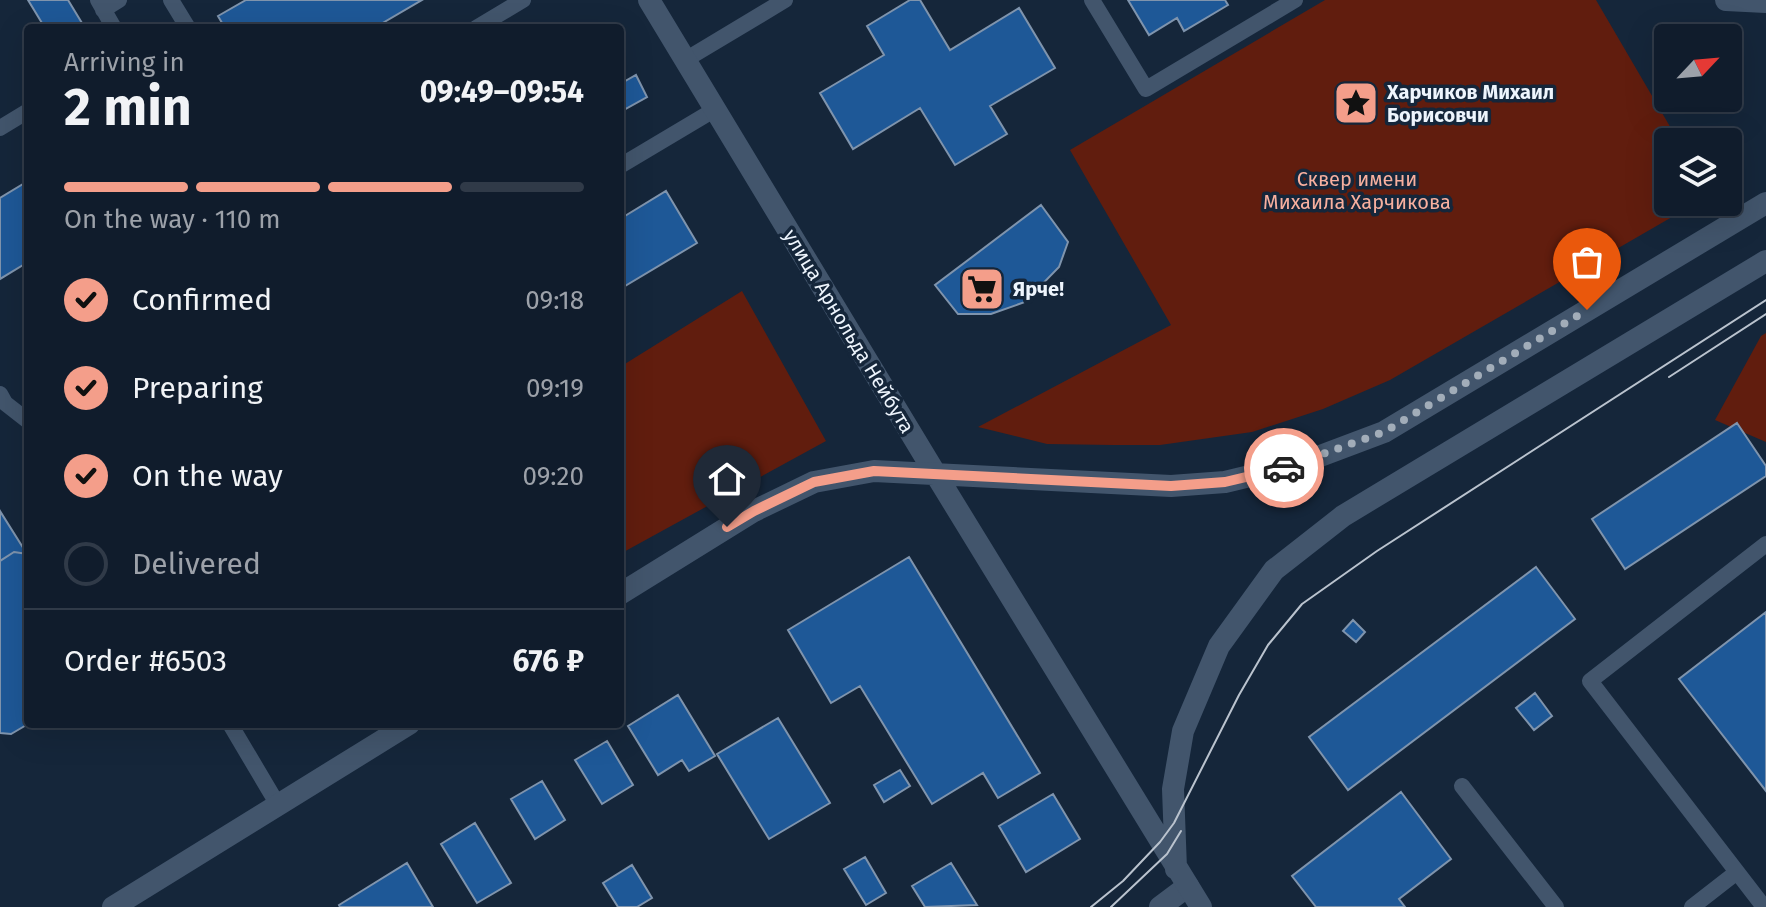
<!DOCTYPE html>
<html lang="en">
<head>
<meta charset="utf-8">
<style>
	body { margin:0; font-family:"Fira Sans",sans-serif; background:#1e2938; color:#f1f3f6; height:100vh; display:flex; flex-direction:column; font-size:30px; white-space:nowrap }
	* { box-sizing:border-box; margin:0 }
	p { font-size:26px; color:#9ca1a9 }
	.icon { flex:none; width:44px; height:44px; fill:none; stroke:currentColor; stroke-width:2; stroke-linecap:round; stroke-linejoin:round }
	.map { position:relative; flex:1; overflow:hidden }
	.side { position:absolute; left:24px; top:24px; width:600px; height:704px; display:flex; flex-direction:column; background:#101c2c; border-radius:8px; box-shadow:0 8px 32px #0002,0 0 0 2px #303a48 }
	.side>* { flex:none }
	.needle { width:52px; rotate:64deg }
	.fabs { position:absolute; left:1654px; top:24px; display:grid; gap:16px }
	.fabs a { display:grid; place-items:center; width:88px; height:88px; border-radius:8px; background:#101c2c; box-shadow:0 8px 32px #0002,0 0 0 2px #303a48; font-size:40px }
	.pin { position:absolute; display:grid; place-items:center; width:68px; height:68px; color:#fff; margin:-82px -34px; border-radius:50% 50% 50% 0; rotate:-45deg; box-shadow:0 0 8px #0007 }
	.pin .icon { rotate:45deg }
	.courier { position:absolute; display:grid; place-items:center; width:80px; height:80px; margin:-40px; border:6px solid #f49e8a; border-radius:50%; background:#fff; color:#222; box-shadow:0 2px 10px #0007 }
	.headline em { font-style:normal; font-weight:700 }
	.headline div { display:flex; flex-direction:column-reverse }
	.headline { display:flex; align-items:center; justify-content:space-between; height:136px; padding:0 40px }
	h1 { font-size:52px; font-weight:700; line-height:60px }
	.bar { display:grid; grid-template-columns:repeat(4,1fr); gap:12px 8px; align-content:center; height:96px; padding:0 40px }
	.bar i { height:10px; border-radius:6px; background:#303a48 }
	.bar .active { background:#f49e8a }
	.bar p { grid-column:span 4 }
	.line { display:flex; align-items:center; gap:20px; padding:0 40px; border-top:2px solid #303a48 }
	.line div { flex:1 }
	ol { padding:0 40px; list-style:none }
	li { display:flex; align-items:center; gap:24px; height:88px }
	li p { margin-inline-start:auto }
	li .icon { padding:8px; border-radius:50%; background:#f49e8a; color:#111; stroke-width:4 }
	li:last-child { color:#9ca1a9 }
	li i { width:44px; height:44px; border:4px solid #303a48; border-radius:50% }
	.map>svg:first-child { display:block }
	.green { fill:#611d0e }
	.building { fill:#1e5897; stroke:#7f94ad; stroke-width:2 }
	.lines { fill:none; stroke-linecap:round; stroke-linejoin:round }
	.service { stroke:#42556c; stroke-width:16 }
	.minor { stroke:#42556c; stroke-width:22 }
	.secondary { stroke:#42556c; stroke-width:22 }
	.tram { stroke:#bac3ce; stroke-width:2 }
	.done { stroke:#a2adb9; stroke-width:8; stroke-dasharray:0 14.4 }
	.route { stroke:#f49e8a; stroke-width:10 }
	.labels { text-anchor:middle; stroke-width:7; stroke-linejoin:round; paint-order:stroke }
	.poi-label { font-size:20px; font-weight:bold; fill:#eef5fd; stroke:#15263a; text-anchor:start }
	.park-label { font-size:20px; fill:#f8b09f; stroke:#15263a }
	.street-label { font-size:20px; fill:#eef5fd; stroke:#15263a }
</style>
</head>
<body>
<div class="map">
<svg width="1766" height="907" viewBox="0 0 1766 907">
	<rect width="100%" height="100%" fill="#15263a"/>
	<path class="green" d="M1325 0H1596L1679 142H1668V202H1698L1390 380 1323 409 1252 432 1160 445H1113L1047 444 978 427 1171 325 1070 150Z
		M742 291 826 441 620 554V367Z
		M1766 333V442L1715 420 1761 336Z"/>
	<path class="building" d="M28 0H68L85 28H45Z
		M246 0H422L374 28H225L218 16Z
		M910 0H920L950 50 1019 8 1055 68 990 106 1007 134 955 165 920 108 853 149 820 93 884 55 867 26Z
		M1128 0H1225L1228 5 1184 31 1177 18 1149 35Z
		M636 75 647 97 620 112V84Z
		M28 181V262L0 279V198Z
		M666 191 697 243 620 289V219Z
		M1041 205 1068 242 1059 267 1025 302 991 314H958L935 285Z
		M1737 423 1766 466V476L1625 569 1592 519Z
		M0 511 27 554 14 552 0 561Z
		M14 552 28 554V724L11 734 0 733V561Z
		M909 557 1040 773 998 798 983 773 932 804 860 686 831 703 788 630Z
		M1536 567 1575 619 1348 790 1309 737Z
		M1766 612V791L1679 679Z
		M1353 620 1365 632 1356 642 1343 631Z
		M1535 693 1552 716 1534 730 1516 708Z
		M678 695 715 756 689 771 682 760 658 775 628 726Z
		M778 718 830 803 769 839 717 754Z
		M607 741 633 785 602 804 575 760Z
		M900 770 910 786 884 802 874 785Z
		M542 781 565 820 535 839 511 799Z
		M1401 792 1451 859 1399 899 1405 907H1316L1292 876Z
		M1053 794 1080 839 1026 872 999 826Z
		M475 823 511 883 477 903 441 844Z
		M865 857 886 893 866 905 844 869Z
		M407 863 433 907H340L339 905Z
		M951 863 977 905 925 907 912 886Z
		M632 865 652 898 637 907H618L603 883Z"/>
	<g class="lines">
		<path class="service" d="M98 0 114 28
			M171 0 188 28
			M1092 0 1146 89 1295 0
			M103 10 119 0
			M476 28 523 0
			M685 60 785 0
			M0 128 28 111
			M620 166 714 110
			M0 394 5 403 28 421
			M230 724 278 805
			M1462 786 1556 907
			M1692 907 1737 872
			M1764 907 1590 681 1766 544"/>
		<path class="minor" d="M649 0 935 473
			M1726 0 1766 2
			M1160 907 1188 886"/>
		<path class="secondary" d="M935 473 1201 907
			M620 594 754 511 814 482 874 471 1171 486 1225 482 1299 464 1384 432 1766 203
			M1176 869 1173 789 1183 731 1219 646 1274 570 1343 516 1766 261
			M113 907 409 724"/>
		<path class="tram" d="M1669 377 1766 314
			M1091 907 1123 881 1160 842 1174 823 1239 695 1268 645 1302 604 1377 551 1766 300
			M1111 907 1167 854 1181 831"/>
	</g>
	<g class="lines">
		<path class="done" d="M1284 468 1384 432 1587 310"/>
		<path class="route" d="M727 527 754 511 814 482 874 471 1171 486 1225 482 1284 468"/>
	</g>
	<defs>
		<g id="sight-square" transform="scale(2.3)"><rect x="-9" y="-9" width="18" height="18" rx="4" fill="#f49e8a" stroke="#15263a"/><path d="M0-6L1.8-2.2L6-1.7L2.9 1.2L3.7 5.4L0 3.3L-3.7 5.4L-2.9 1.2L-6-1.7L-1.8-2.2Z" fill="#111"/></g>
		<g id="supermarket-square" transform="scale(2.3)"><rect x="-9" y="-9" width="18" height="18" rx="4" fill="#f49e8a" stroke="#15263a"/><path d="M-6-5.5h2.5l.6 2H6L4.5 2H-2.5L-4.4-4H-6ZM-1.5 3.2a1.3 1.3 0 1 0 .1 0ZM3 3.2a1.3 1.3 0 1 0 .1 0Z" fill="#111"/></g>
	</defs>
	<g fill-rule="evenodd">
		<use href="#sight-square" x="1356" y="103"/>
		<use href="#supermarket-square" x="982" y="289"/>
	</g>
	<g class="labels">
		<g class="poi-label">
			<text x="1387" y="99">Харчиков Михаил<tspan x="1387" dy="23">Борисовчи</tspan></text>
			<text x="1013" y="296">Ярче!</text>
		</g>
		<g class="park-label">
			<text x="1357" y="186">Сквер имени<tspan x="1357" dy="23">Михаила Харчикова</tspan></text>
		</g>
		<g class="street-label">
			<text transform="translate(849 331) rotate(59)" y="7">улица Арнольда Нейбута</text>
		</g>
	</g>
</svg>
<div class="fabs">
<a><svg class="needle" viewBox="-14 -14 28 28"><path d="M0-13l5 13h-10z" fill="#e53935"/><path d="M0 13l5-13h-10z" fill="#9ca1a9"/></svg></a>
<a><svg class="icon" aria-label="layers" viewBox="0 0 24 24"><path d="M12 4l9 5-9 5-9-5zM3 14l9 5 9-5"/></svg></a>
</div>
<div class="pin" style="left:1587px;top:310px;background:#ea580c"><svg class="icon" aria-label="bag" viewBox="0 0 24 24"><path d="M5 8h14l-1 12H6zM9 8a3 3 0 0 1 6 0"/></svg></div>
<div class="pin" style="left:727px;top:527px;background:#1f2937"><svg class="icon" aria-label="home" viewBox="0 0 24 24"><path d="M3 11l9-7 9 7M6 9v11h12V9"/></svg></div>
<div class="courier" style="left:1284px;top:468px"><svg class="icon" aria-label="car" viewBox="0 0 24 24"><path d="M5 17H2v-5l4-1 3-4h7l3 4 3 1v5h-3M9 17h6M6 11h13"/><circle cx="7" cy="17" r="2"/><circle cx="17" cy="17" r="2"/></svg></div>
<section class="side">
<div class="headline"><div><h1>2 min</h1><p>Arriving in</p></div><em>09:49–09:54</em></div>
<div class="bar"><i class="active"></i><i class="active"></i><i class="active"></i><i></i><p>On the way · 110 m</p></div>
<ol>
<li><svg class="icon" aria-label="check" viewBox="0 0 24 24"><path d="M5 12l5 5 9-10"/></svg>Confirmed<p>09:18</p></li>
<li><svg class="icon" aria-label="check" viewBox="0 0 24 24"><path d="M5 12l5 5 9-10"/></svg>Preparing<p>09:19</p></li>
<li><svg class="icon" aria-label="check" viewBox="0 0 24 24"><path d="M5 12l5 5 9-10"/></svg>On the way<p>09:20</p></li>
<li><i></i>Delivered</li>
</ol>
<div class="line" style="height:104px"><div>Order #6503</div><b>676 ₽</b></div>
</section>
</div>
</body>
</html>
